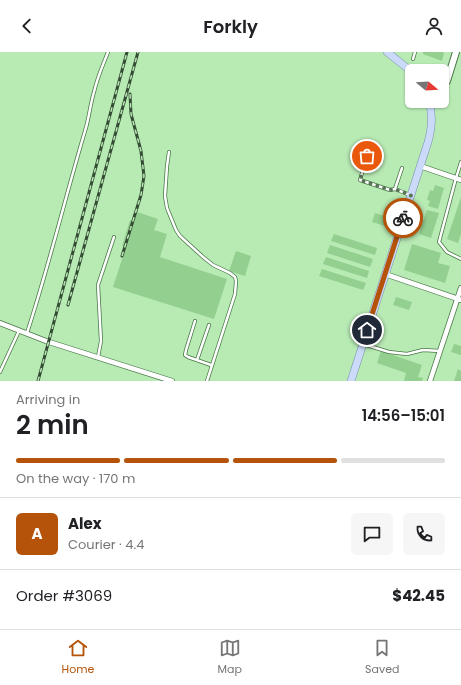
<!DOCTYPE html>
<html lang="en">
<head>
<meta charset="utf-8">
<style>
	body { margin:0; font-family:Poppins,sans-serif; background:#f6f6f6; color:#202124; height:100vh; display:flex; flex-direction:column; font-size:15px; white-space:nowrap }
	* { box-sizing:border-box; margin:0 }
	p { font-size:13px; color:#757577 }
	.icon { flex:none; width:22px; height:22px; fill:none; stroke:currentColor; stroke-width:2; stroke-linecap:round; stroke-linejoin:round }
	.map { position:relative; height:329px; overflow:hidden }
	.panel { display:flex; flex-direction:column; background:#fff; flex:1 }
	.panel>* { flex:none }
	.needle { width:26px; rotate:108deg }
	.buttons { position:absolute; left:405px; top:12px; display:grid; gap:8px }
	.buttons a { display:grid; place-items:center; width:44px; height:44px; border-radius:6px; background:#fff; box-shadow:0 1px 3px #0004; font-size:20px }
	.pin { position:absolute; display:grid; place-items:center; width:34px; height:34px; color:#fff; margin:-17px; border:2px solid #fff; border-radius:50%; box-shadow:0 1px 4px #0007 }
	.courier { position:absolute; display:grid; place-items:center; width:40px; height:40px; margin:-20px; border:3px solid #b45309; border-radius:50%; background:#fff; color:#222; box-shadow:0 1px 5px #0007 }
	.headline em { font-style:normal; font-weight:600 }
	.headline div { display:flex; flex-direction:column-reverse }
	.headline { display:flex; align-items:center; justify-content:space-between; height:68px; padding:0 16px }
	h1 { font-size:26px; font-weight:600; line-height:30px }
	.bar { display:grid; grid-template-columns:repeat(4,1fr); gap:6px 4px; align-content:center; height:48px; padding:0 16px }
	.bar i { height:5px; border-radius:3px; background:#e0e0e0 }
	.bar .current { background:#b45309 }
	.bar p { grid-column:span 4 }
	.line { display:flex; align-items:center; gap:10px; padding:0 16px; border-top:1px solid #e0e0e0 }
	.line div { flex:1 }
	.round { display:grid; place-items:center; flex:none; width:42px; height:42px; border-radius:6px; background:#f6f6f6 }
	header { display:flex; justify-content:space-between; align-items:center; height:52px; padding:0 16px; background:#fff; font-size:18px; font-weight:600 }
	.menu { display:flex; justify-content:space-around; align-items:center; height:56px; border-top:1px solid #e0e0e0; background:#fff; font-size:11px; color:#757577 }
	.menu a { display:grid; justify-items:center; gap:2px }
	.menu .current { color:#b45309 }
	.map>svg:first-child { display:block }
	.building { fill:#93cf8f }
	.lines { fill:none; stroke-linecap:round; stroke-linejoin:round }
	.service-casing { stroke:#487646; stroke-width:4 }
	.minor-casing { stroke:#487646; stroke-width:6 }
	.secondary-casing { stroke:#487646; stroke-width:8 }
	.primary-casing { stroke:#7890aa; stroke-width:8 }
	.service { stroke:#fff; stroke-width:2.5 }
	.minor { stroke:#fff; stroke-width:4.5 }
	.secondary { stroke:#fff; stroke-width:6 }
	.primary { stroke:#cadaf8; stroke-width:7 }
	.rail-casing { stroke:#344c33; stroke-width:3 }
	.rail { stroke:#b8eab4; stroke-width:1.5; stroke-dasharray:4.5; stroke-linecap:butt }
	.done { stroke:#567554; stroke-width:4; stroke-dasharray:0 7.2 }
	.route { stroke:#b45309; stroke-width:5 }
</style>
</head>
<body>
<header><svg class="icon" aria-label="back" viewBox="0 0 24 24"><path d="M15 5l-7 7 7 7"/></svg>Forkly<svg class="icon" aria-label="person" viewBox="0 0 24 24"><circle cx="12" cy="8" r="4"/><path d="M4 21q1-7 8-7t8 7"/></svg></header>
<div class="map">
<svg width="461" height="329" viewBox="0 0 461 329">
	<rect width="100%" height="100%" fill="#b8eab4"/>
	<path class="building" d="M423 0H442L444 1 442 9 423 2Z
		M435 133 444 136 438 157 428 154 430 149 427 148 430 138 433 139Z
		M461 145V182L458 191 447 187Z
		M427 158 439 161 431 186 419 182Z
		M137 160 158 167 154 178 167 182 160 205 227 227 214 267 113 235 126 195 122 194 130 168 134 170Z
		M375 161 388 165 385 174 372 170Z
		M334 182 377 196 375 203 331 189Z
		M412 192 441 201 438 211 450 214 445 231 404 218Z
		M330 193 373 207 370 215 327 201Z
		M236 199 251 204 245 224 229 219Z
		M326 205 369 219 367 226 323 212Z
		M322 217 366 231 363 238 319 224Z
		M396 245 412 250 409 258 393 253Z
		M454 292 461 294V303L451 300Z
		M381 299 422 313 418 325 423 326 422 329H404L406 321 377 311Z
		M458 317 461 319V329H454Z"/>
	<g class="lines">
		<g class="service-casing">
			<path id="service" d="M413 7 415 0
				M169 100 167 114 165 144 167 156 176 178 180 184 203 205 213 213 230 221 235 225 236 229 235 242 207 329
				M367 104 360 128 390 138 395 137 410 143
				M461 110 456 126 439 190 447 200 461 207
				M395 137 402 116
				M195 269 186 298 185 303 188 305 211 313
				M27 281C49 214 65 146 85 79 89 67 90 53 94 40 97 26 103 13 108 0
				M363 292 389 300 407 302 423 298 440 299
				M98 305 101 289 98 233 114 185
				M197 308 209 273
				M0 320 19 279"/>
		</g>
		<g class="minor-casing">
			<path id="minor" d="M420 114 461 128
				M385 222 461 248
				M0 271 46 289 172 329
				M430 329 461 236"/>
		</g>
		<g class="secondary-casing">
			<path id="secondary" d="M442 36 447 29 456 0"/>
		</g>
		<g class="primary-casing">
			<path id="primary" d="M387 0 412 20
				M351 329 428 90C432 76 433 63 429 49"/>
		</g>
		<use href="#service" class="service"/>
		<use href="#minor" class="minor"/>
		<use href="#secondary" class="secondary"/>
		<use href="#primary" class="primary"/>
		<g class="rail-casing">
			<path id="rail" d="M122 204 141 143 144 124 141 99 131 62 130 42
				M68 253 138 0
				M38 329 127 0"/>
		</g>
		<use href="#rail" class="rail"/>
	</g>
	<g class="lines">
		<path class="done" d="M367 104 360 128 390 138 394 137 411 143 403 166"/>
		<path class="route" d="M367 278 403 166"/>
	</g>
</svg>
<div class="buttons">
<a><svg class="needle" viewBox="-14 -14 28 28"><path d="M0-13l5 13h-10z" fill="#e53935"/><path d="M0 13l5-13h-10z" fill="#757577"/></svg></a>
</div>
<div class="pin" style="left:367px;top:104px;background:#ea580c"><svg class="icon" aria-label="bag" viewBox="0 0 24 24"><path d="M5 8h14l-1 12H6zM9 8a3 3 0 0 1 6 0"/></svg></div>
<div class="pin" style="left:367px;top:278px;background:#1f2937"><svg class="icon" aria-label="home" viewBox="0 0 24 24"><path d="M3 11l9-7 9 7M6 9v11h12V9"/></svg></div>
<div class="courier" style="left:403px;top:166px"><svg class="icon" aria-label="bike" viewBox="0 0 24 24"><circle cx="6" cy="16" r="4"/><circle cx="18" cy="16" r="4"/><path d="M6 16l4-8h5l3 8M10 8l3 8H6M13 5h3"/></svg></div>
</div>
<section class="panel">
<div class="headline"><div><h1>2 min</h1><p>Arriving in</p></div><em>14:56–15:01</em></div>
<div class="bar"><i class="current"></i><i class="current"></i><i class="current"></i><i></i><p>On the way · 170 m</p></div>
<div class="line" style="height:72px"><b class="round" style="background:#b45309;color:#fff">A</b><div><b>Alex</b><p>Courier · 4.4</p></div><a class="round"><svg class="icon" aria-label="chat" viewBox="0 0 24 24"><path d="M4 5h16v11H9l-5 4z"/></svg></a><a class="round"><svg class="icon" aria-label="phone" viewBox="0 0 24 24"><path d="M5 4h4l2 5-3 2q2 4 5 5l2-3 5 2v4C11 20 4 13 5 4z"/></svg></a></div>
<div class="line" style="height:52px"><div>Order #3069</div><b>$42.45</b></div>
</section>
<nav class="menu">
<a class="current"><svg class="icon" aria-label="home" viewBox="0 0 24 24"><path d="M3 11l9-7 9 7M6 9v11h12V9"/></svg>Home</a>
<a><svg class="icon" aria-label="map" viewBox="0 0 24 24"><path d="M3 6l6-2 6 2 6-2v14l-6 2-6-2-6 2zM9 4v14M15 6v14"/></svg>Map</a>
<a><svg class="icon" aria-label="saved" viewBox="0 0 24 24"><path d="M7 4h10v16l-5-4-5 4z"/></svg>Saved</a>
</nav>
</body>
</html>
